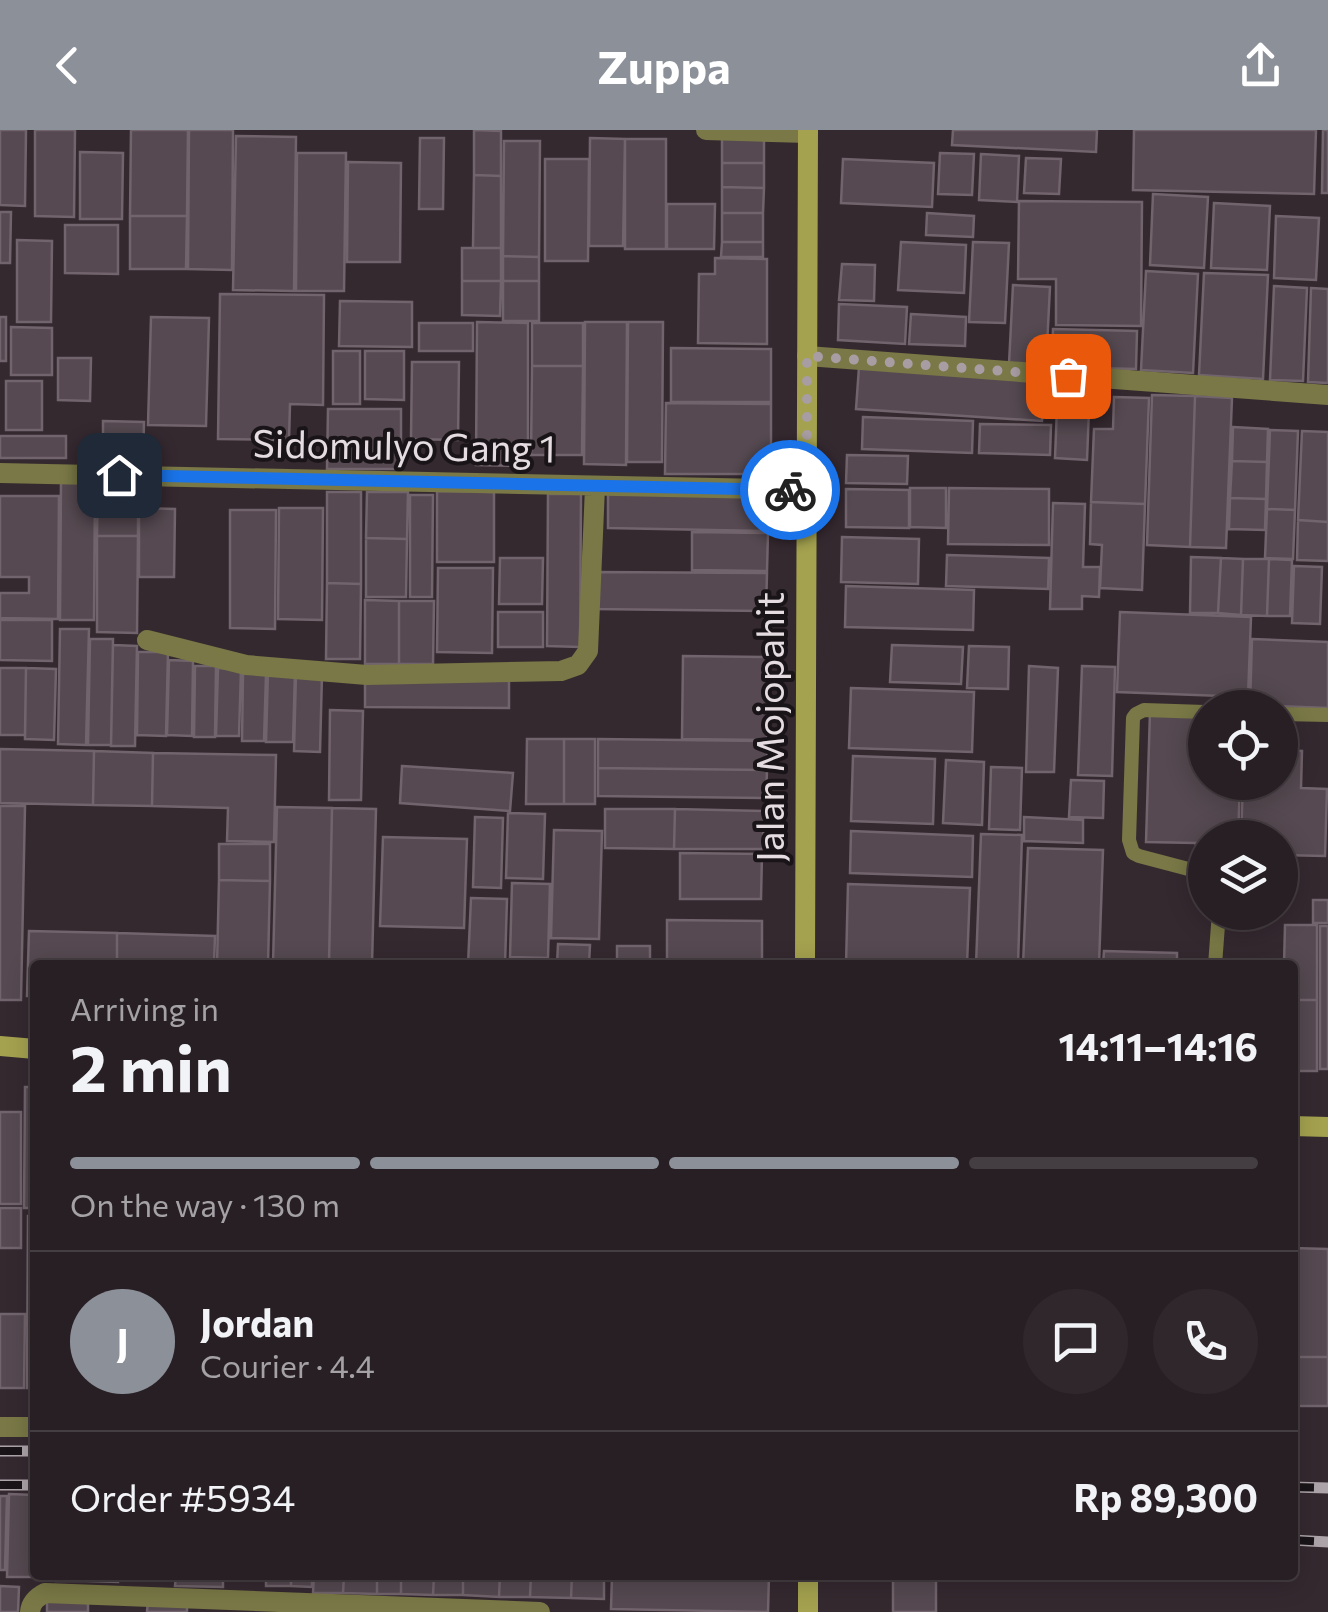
<!DOCTYPE html>
<html lang="en">
<head>
<meta charset="utf-8">
<style>
	body { margin:0; font-family:Commissioner,sans-serif; background:#30272c; color:#f1f3f6; height:100vh; display:flex; flex-direction:column; font-size:38px; white-space:nowrap }
	* { box-sizing:border-box; margin:0 }
	p { font-size:32px; color:#a5a2a6 }
	.icon { flex:none; width:55px; height:55px; fill:none; stroke:currentColor; stroke-width:2; stroke-linecap:round; stroke-linejoin:round }
	.map { position:relative; flex:1; overflow:hidden }
	.sheet { position:absolute; left:30px; top:830px; width:1268px; height:620px; display:flex; flex-direction:column; background:#281f24; border-radius:10px; box-shadow:0 5px 25px #0003,0 0 0 2px #443d41 }
	.sheet>* { flex:none }
	.tools { position:absolute; left:1188px; top:560px; display:grid; gap:20px }
	.tools a { display:grid; place-items:center; width:110px; height:110px; border-radius:50%; background:#281f24; box-shadow:0 5px 25px #0003,0 0 0 2px #443d41; font-size:50px }
	.pin { position:absolute; display:grid; place-items:center; width:85px; height:85px; color:#fff; margin:-42px; border-radius:20px; box-shadow:0 5px 15px #0006 }
	.courier { position:absolute; display:grid; place-items:center; width:100px; height:100px; margin:-50px; border:8px solid #1a73e8; border-radius:50%; background:#fff; color:#222; box-shadow:0 2px 12px #0007 }
	.summary em { font-style:normal; font-weight:700 }
	.summary div { display:flex; flex-direction:column-reverse }
	.summary { display:flex; align-items:center; justify-content:space-between; height:170px; padding:0 40px }
	h1 { font-size:65px; font-weight:700; line-height:75px }
	.bar { display:grid; grid-template-columns:repeat(4,1fr); gap:15px 10px; align-content:center; height:120px; padding:0 40px }
	.bar i { height:12px; border-radius:8px; background:#443d41 }
	.bar .active { background:#8c9099 }
	.bar p { grid-column:span 4 }
	.line { display:flex; align-items:center; gap:25px; padding:0 40px; border-top:2px solid #443d41 }
	.line div { flex:1 }
	.round { display:grid; place-items:center; flex:none; width:105px; height:105px; border-radius:52px; background:#30272c }
	header { display:flex; justify-content:space-between; align-items:center; height:130px; padding:0 40px; background:#8c9099; color:#fff; font-size:45px; font-weight:700 }
	.map>svg:first-child { display:block }
	.building { fill:#564951; stroke:#72646c; stroke-width:2.5 }
	.lines { fill:none; stroke-linecap:round; stroke-linejoin:round }
	.lane { stroke:#797846; stroke-width:14 }
	.street { stroke:#797846; stroke-width:20 }
	.secondary { stroke:#a4a24f; stroke-width:20 }
	.rail-casing { stroke:#ada4a9; stroke-width:11 }
	.rail { stroke:#191417; stroke-width:8; stroke-dasharray:22; stroke-linecap:butt }
	.done { stroke:#a79da2; stroke-width:10; stroke-dasharray:0 18 }
	.route { stroke:#1a73e8; stroke-width:12 }
	.labels { text-anchor:middle; stroke-width:8; stroke-linejoin:round; paint-order:stroke }
	.street-label { font-size:38px; fill:#e4dce0; stroke:#191417 }
</style>
</head>
<body>
<header><svg class="icon" aria-label="back" viewBox="0 0 24 24"><path d="M15 5l-7 7 7 7"/></svg>Zuppa<svg class="icon" aria-label="share" viewBox="0 0 24 24"><path d="M12 15V3M7 8l5-5 5 5M5 13v7h14v-7"/></svg></header>
<div class="map">
<svg width="1328" height="1482" viewBox="0 0 1328 1482">
	<rect width="100%" height="100%" fill="#352930"/>
	<path class="building" d="M0 0H26L25 76 0 75Z
		M35 0H75L74 87 35 86Z
		M131 0H188L187 86H130Z
		M189 0H233L232 140 188 139Z
		M474 0 501 1V46L474 45Z
		M953 0H1097L1096 22 952 15Z
		M1134 0H1316L1314 64 1133 60Z
		M1323 0H1328V63H1322Z
		M722 5H764V33H722Z
		M236 6 296 7 294 161 233 160Z
		M420 8H444L443 79H419Z
		M590 8 625 9 623 116H589Z
		M625 9H666V119H625Z
		M504 11H540L539 127 503 126Z
		M80 22 123 23 122 89H80Z
		M297 23H346L344 161H296Z
		M940 23 974 24 972 65 938 64Z
		M981 24 1019 26 1017 72 979 70Z
		M1026 28 1061 29 1059 64 1024 63Z
		M545 29H589L588 131H545Z
		M843 29 934 33 932 77 841 73Z
		M348 32 401 33 400 132H347Z
		M722 33H764V58L722 57Z
		M474 45 501 46V118H473Z
		M722 57 764 58 763 83H722Z
		M1153 64 1208 67 1204 138 1150 135Z
		M1019 71 1142 72 1141 196 1056 195V149H1018Z
		M1214 73 1270 76 1267 140 1211 138Z
		M667 74H715L714 119H667Z
		M0 82H11L10 133H0Z
		M722 83H763V112H722Z
		M927 83 974 86 973 107 926 105Z
		M130 86H187L186 139H130Z
		M1276 86 1319 88 1316 150 1274 148Z
		M65 95H118V144L65 143Z
		M17 110 52 111 51 192H17Z
		M722 112H763V127H721Z
		M901 112 966 115 964 163 898 160Z
		M973 112 1009 113 1005 193 969 192Z
		M462 118H501V151H462Z
		M503 126 539 127V151H503Z
		M715 128 767 129V214L698 213 699 144H715Z
		M842 134 875 135 874 171 839 170Z
		M1146 141 1198 144 1193 243 1141 240Z
		M1204 143 1268 145 1263 249 1199 245Z
		M462 151H501L500 186 462 185Z
		M503 151H539V191H503Z
		M1013 155 1050 157 1046 236 1009 234Z
		M1274 156 1307 158 1303 251 1270 250Z
		M1311 158 1328 159V253L1308 252Z
		M220 164 324 165 323 275 290 274 289 310 218 309Z
		M340 171 412 172V217L339 216Z
		M839 174 907 177 905 214 838 210Z
		M911 184 966 187 965 216 909 214Z
		M0 187H6V231H0Z
		M151 187 209 188 206 296 148 295Z
		M477 192 528 193V336L476 335Z
		M585 192H627L626 335 584 334Z
		M628 192H663L662 332H627Z
		M419 193H473V221H419Z
		M532 193H583V236H532Z
		M11 197 52 198V245H11Z
		M1053 199 1137 201 1136 239 1052 237Z
		M671 218 771 219V272H671Z
		M333 221H360V274H333Z
		M365 221H404V270L365 269Z
		M58 228H91L90 271 58 270Z
		M412 232H459L458 310 411 309Z
		M532 236H583L582 325H531Z
		M859 237 1045 249 1042 291 856 279Z
		M6 251H42V300H6Z
		M1058 252 1090 254 1087 330 1055 328Z
		M1152 265 1195 266 1190 417 1147 415Z
		M1195 266 1232 268 1226 418 1190 417Z
		M1114 267 1149 268 1145 374 1091 372 1094 299H1113Z
		M666 273 771 274V344H665Z
		M328 279H401V339H327Z
		M863 287 973 291 972 323 862 319Z
		M103 291 144 292 143 330 103 329Z
		M980 294 1051 295 1050 325 979 323Z
		M1233 297 1268 299 1267 332 1232 331Z
		M1270 300 1298 301 1295 380 1267 379Z
		M1302 301 1328 302V392L1298 390Z
		M0 306H66V328H0Z
		M847 325 908 326 907 354 846 353Z
		M1232 331 1267 332 1266 369 1230 368Z
		M98 349H138V406H97Z
		M61 352 95 353 94 490H60Z
		M910 358H946V398L910 397Z
		M949 358 1049 359V415L948 414Z
		M846 359 909 360V398L846 397Z
		M437 361 494 362V432H437Z
		M608 361 770 363 769 401 608 398Z
		M327 362H361V454L327 453Z
		M367 362H408L407 409 366 408Z
		M548 364H581L580 517 547 516Z
		M410 365H433L432 467H410Z
		M0 366H59L58 489 0 488V463H29V447H0Z
		M1230 368 1266 369 1265 400 1229 399Z
		M1091 372 1145 374 1142 460 1100 458 1102 415 1090 414Z
		M1053 373 1085 374 1083 437H1100L1099 467 1082 466V479H1050Z
		M139 378 175 379 174 447H139Z
		M279 378H323L322 490 278 489Z
		M1267 379 1295 380 1293 429 1265 428Z
		M230 380H276L275 499 230 498Z
		M1298 390 1328 392V431L1297 430Z
		M692 402 768 403 767 441 692 440Z
		M97 406H138L137 503 97 502Z
		M842 407 919 409 918 454 841 452Z
		M366 408 407 409 406 467H366Z
		M947 425 1049 428 1048 459 946 456Z
		M1191 427 1221 428 1218 483H1190Z
		M500 428H543L542 474H499Z
		M1221 428 1243 429 1241 485 1218 483Z
		M1243 429H1269L1267 486 1241 485Z
		M1269 429 1292 430 1290 486H1267Z
		M1294 436 1322 437 1320 494 1292 493Z
		M438 438H493L492 523 437 522Z
		M594 442 767 443 766 481 594 479Z
		M327 453 361 454 360 529H326Z
		M846 456 974 460 973 500 845 497Z
		M365 470 399 471V534H365Z
		M399 471H434L433 534H399Z
		M498 482H543V517H498Z
		M1120 482 1251 487 1248 567 1117 562Z
		M0 490H52V531L0 530Z
		M60 499H89L86 615 58 614Z
		M90 509H113L111 615H88Z
		M1252 509 1328 512V578L1250 575Z
		M113 515 137 516 135 616H111Z
		M892 515 963 517 961 554 890 552Z
		M969 516 1009 517 1008 559 967 558Z
		M138 522H168L166 606 137 605Z
		M683 526 768 527 767 610 682 609Z
		M169 530 193 531 192 606 167 605Z
		M195 536H216L215 607H194Z
		M1029 536 1058 538 1054 642H1026Z
		M1082 536 1115 537 1112 646 1078 645Z
		M0 538H26L25 605H0Z
		M26 538 56 539 54 610 25 609Z
		M218 538 241 539 239 606H216Z
		M268 541 295 542 293 612H266Z
		M243 543 266 544 264 611H242Z
		M296 543 322 544 320 622 294 621Z
		M365 549 509 550V578L365 577Z
		M851 558 974 562 972 622 849 618Z
		M330 580 363 581 361 670H329Z
		M1150 582 1203 584 1205 652H1240L1238 708H1205V721H1195L1196 713 1146 712Z
		M527 609H564V674H526Z
		M564 609H595V674H564Z
		M598 609 767 611V640L598 638Z
		M0 619 94 621 93 675 0 673Z
		M1280 620 1302 621 1301 658 1327 659 1325 726 1280 725V708H1241L1243 652H1280Z
		M94 621 153 623 152 676 93 675Z
		M153 623 276 625 274 712 227 711 228 678 152 676Z
		M853 626 935 629 933 694 851 691Z
		M946 630 984 632 982 695 943 693Z
		M402 636 513 643 510 681 400 673Z
		M991 637 1022 638 1020 700 989 699Z
		M598 638 767 640 766 668 598 666Z
		M1071 650 1104 651 1103 688 1069 687Z
		M0 676H25L21 870H0Z
		M277 677 332 678 329 835H273Z
		M332 678 376 679 372 835H329Z
		M605 679H675L674 719 605 718Z
		M675 679 764 681 763 719H674Z
		M508 683 545 684 543 749 506 748Z
		M475 687 503 688 501 758 473 757Z
		M1024 687 1083 690V713L1024 711Z
		M554 700 602 701 599 809 551 808Z
		M851 701 973 706 972 747 850 743Z
		M981 704 1022 705 1018 835H976Z
		M383 707 467 709 464 798 380 796Z
		M219 714H270V751L219 750Z
		M1028 718 1103 720 1099 835H1023Z
		M680 723 762 724 761 769H680Z
		M219 750 270 751 268 835H217Z
		M512 753 550 754 548 828 510 827Z
		M848 754 970 758 967 835H846Z
		M471 768 507 769 505 835H468Z
		M1313 770H1328V793H1313Z
		M667 790 762 791V832L667 830Z
		M1285 795H1317V870H1292V835H1284Z
		M1320 796H1328V939H1320Z
		M29 801 117 803V835H35V866H27Z
		M117 803 215 806 214 835H117Z
		M558 814 590 815 589 835H557Z
		M617 816H650V835H617Z
		M1104 821 1177 823V835H1103Z
		M667 830 762 832V835H667Z
		M1292 870H1317V941H1292Z
		M25 957H35V1078H24Z
		M0 982H21V1074H0Z
		M0 1078H21V1118H0Z
		M28 1086H35V1258H27Z
		M1292 1118 1328 1119V1227H1292Z
		M0 1184H25L24 1258H0Z
		M1292 1227H1328V1276H1292Z
		M9 1364 35 1365 34 1447H7Z
		M0 1366H7L5 1440H0Z
		M56 1445H87V1451H56Z
		M87 1445H118V1452L87 1451Z
		M176 1445H223V1457L175 1456Z
		M266 1445H291V1456H266Z
		M291 1445H312V1457L291 1456Z
		M314 1445H344L343 1463H313Z
		M344 1445H377V1464L343 1463Z
		M377 1445H401V1464H377Z
		M401 1445H434L433 1465 401 1464Z
		M434 1445H463V1465H433Z
		M463 1445H500L499 1467 463 1465Z
		M500 1445H531L530 1467H499Z
		M531 1445H572L571 1468 530 1467Z
		M572 1445H604V1469L571 1468Z
		M612 1445H769L768 1482 611 1479Z
		M893 1445H936V1482H893Z
		M0 1456 19 1457 18 1482H0Z
		M47 1469 88 1472V1482H47Z
		M148 1470 187 1471V1482H147Z"/>
	<g class="lines">
		<path class="lane" d="M1205 582 1144 580 1136 584 1133 588 1129 710 1133 723 1139 726 1196 741 1205 747
			M1280 584 1328 585
			M1215 835 1219 782"/>
		<path class="street" d="M706 0 808 3
			M807 226 1328 265
			M0 343 807 360
			M147 510 246 535 367 545 561 541 578 535 588 521 595 357
			M0 1297H35
			M30 1482C31 1472 37 1467 45 1463L540 1482"/>
		<path class="secondary" d="M805 835 808 0
			M0 916 35 919
			M1292 996 1328 997
			M808 1445V1482"/>
		<g class="rail-casing">
			<path id="rail" d="M0 1321H35
				M0 1355H35
				M1292 1357 1328 1358
				M1292 1410 1328 1412"/>
		</g>
		<use href="#rail" class="rail"/>
	</g>
	<g class="lines">
		<path class="done" d="M790 360H807V226L1068 246"/>
		<path class="route" d="M119 345 790 360"/>
	</g>
	<g class="labels">
		<g class="street-label">
			<text transform="translate(404 317) rotate(1)" y="13">Sidomulyo Gang 1</text>
			<text transform="translate(771 597) rotate(-90)" y="13">Jalan Mojopahit</text>
		</g>
	</g>
</svg>
<div class="tools">
<a><svg class="icon" aria-label="locate" viewBox="0 0 24 24"><circle cx="12" cy="12" r="6"/><path d="M12 2v4M12 18v4M2 12h4M18 12h4"/></svg></a>
<a><svg class="icon" aria-label="layers" viewBox="0 0 24 24"><path d="M12 4l9 5-9 5-9-5zM3 14l9 5 9-5"/></svg></a>
</div>
<div class="pin" style="left:1068px;top:246px;background:#ea580c"><svg class="icon" aria-label="bag" viewBox="0 0 24 24"><path d="M5 8h14l-1 12H6zM9 8a3 3 0 0 1 6 0"/></svg></div>
<div class="pin" style="left:119px;top:345px;background:#1f2937"><svg class="icon" aria-label="home" viewBox="0 0 24 24"><path d="M3 11l9-7 9 7M6 9v11h12V9"/></svg></div>
<div class="courier" style="left:790px;top:360px"><svg class="icon" aria-label="bike" viewBox="0 0 24 24"><circle cx="6" cy="16" r="4"/><circle cx="18" cy="16" r="4"/><path d="M6 16l4-8h5l3 8M10 8l3 8H6M13 5h3"/></svg></div>
<section class="sheet">
<div class="summary"><div><h1>2 min</h1><p>Arriving in</p></div><em>14:11–14:16</em></div>
<div class="bar"><i class="active"></i><i class="active"></i><i class="active"></i><i></i><p>On the way · 130 m</p></div>
<div class="line" style="height:180px"><b class="round" style="background:#8c9099;color:#fff">J</b><div><b>Jordan</b><p>Courier · 4.4</p></div><a class="round"><svg class="icon" aria-label="chat" viewBox="0 0 24 24"><path d="M4 5h16v11H9l-5 4z"/></svg></a><a class="round"><svg class="icon" aria-label="phone" viewBox="0 0 24 24"><path d="M5 4h4l2 5-3 2q2 4 5 5l2-3 5 2v4C11 20 4 13 5 4z"/></svg></a></div>
<div class="line" style="height:130px"><div>Order #5934</div><b>Rp 89,300</b></div>
</section>
</div>
</body>
</html>
